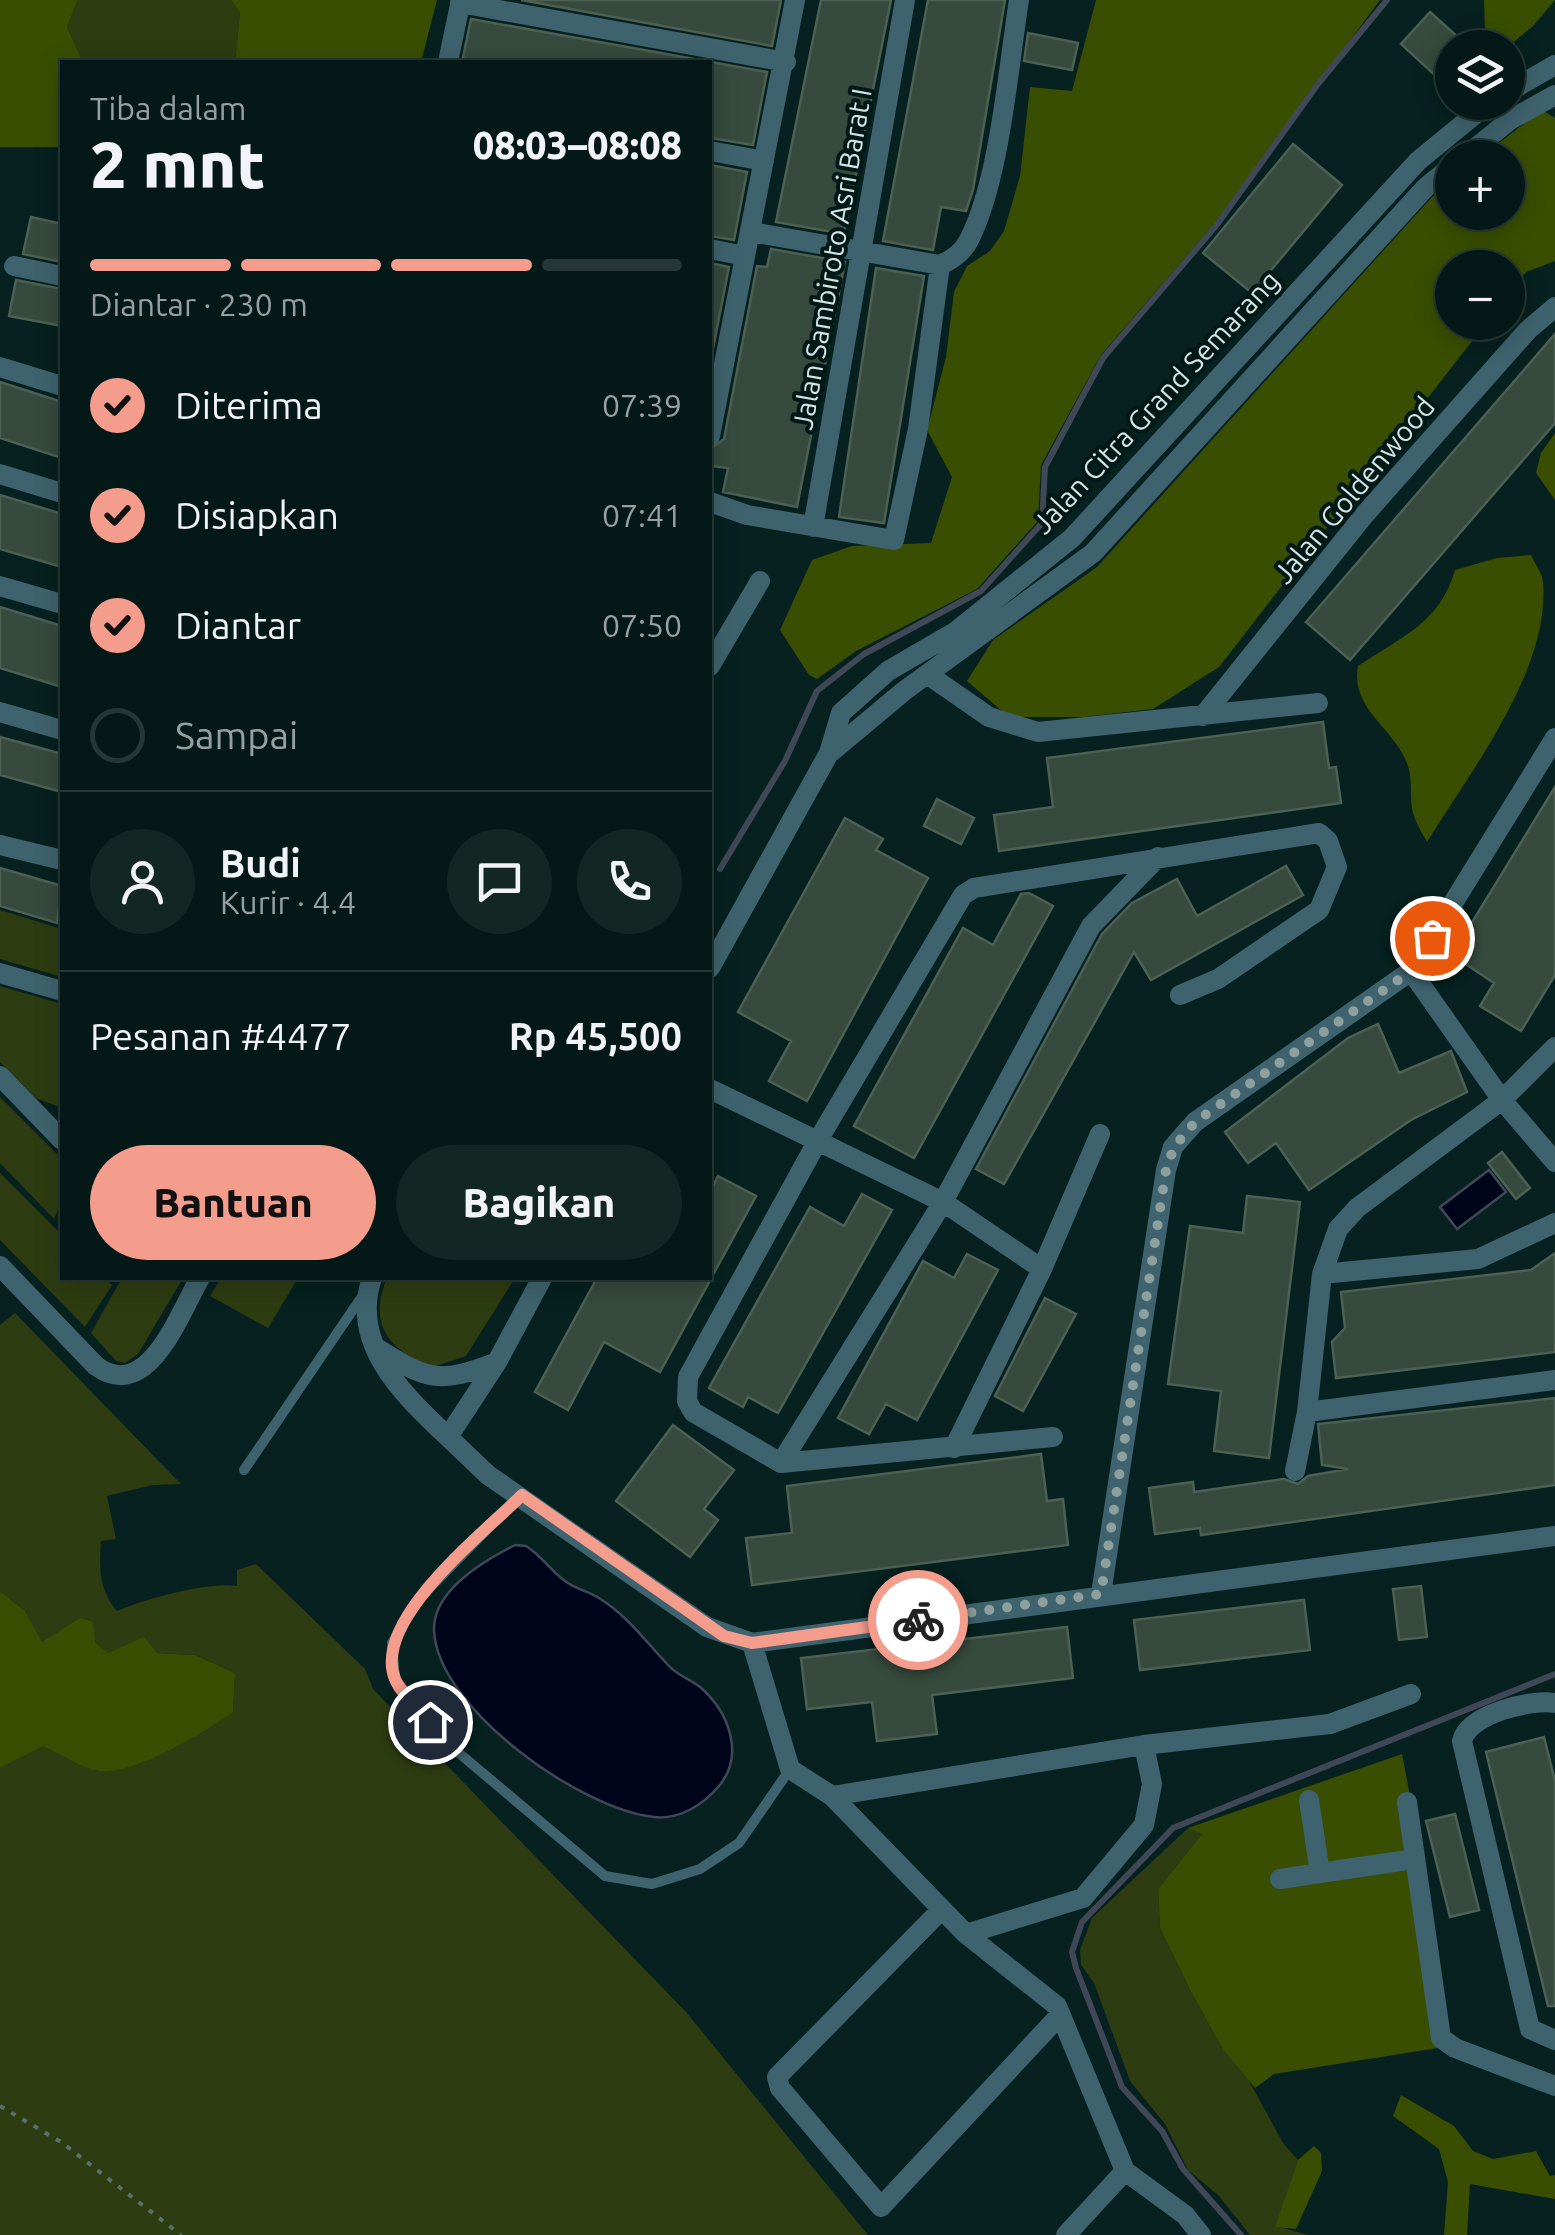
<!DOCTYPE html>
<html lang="id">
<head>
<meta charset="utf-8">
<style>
	body { margin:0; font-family:Ubuntu,sans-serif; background:#122624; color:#f1f3f6; height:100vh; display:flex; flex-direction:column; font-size:38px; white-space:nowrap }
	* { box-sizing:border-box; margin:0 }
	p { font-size:32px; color:#97a0a1 }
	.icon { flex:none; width:55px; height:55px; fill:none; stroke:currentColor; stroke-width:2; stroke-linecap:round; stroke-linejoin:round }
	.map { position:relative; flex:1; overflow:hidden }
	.details { position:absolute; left:60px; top:60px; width:652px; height:1220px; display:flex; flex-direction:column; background:#041917; border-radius:0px; box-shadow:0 5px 25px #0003,0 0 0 2px #253836 }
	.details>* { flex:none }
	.buttons { position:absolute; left:1435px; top:30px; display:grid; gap:20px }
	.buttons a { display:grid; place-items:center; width:90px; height:90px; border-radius:50%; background:#041917; box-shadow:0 5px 25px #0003,0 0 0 2px #253836; font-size:50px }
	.pin { position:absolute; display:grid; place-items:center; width:85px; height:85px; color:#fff; margin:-42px; border:5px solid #fff; border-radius:50%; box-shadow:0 2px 10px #0007 }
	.courier { position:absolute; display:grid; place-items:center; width:100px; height:100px; margin:-50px; border:8px solid #f49d8d; border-radius:50%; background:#fff; color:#222; box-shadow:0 2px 12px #0007 }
	.summary em { font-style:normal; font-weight:800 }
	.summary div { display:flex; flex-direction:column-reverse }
	.summary { display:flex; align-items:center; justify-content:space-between; height:170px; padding:0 30px }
	h1 { font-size:65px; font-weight:800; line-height:75px }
	.bar { display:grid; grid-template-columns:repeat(4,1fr); gap:15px 10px; align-content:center; height:120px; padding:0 30px }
	.bar i { height:12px; border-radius:8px; background:#253836 }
	.bar .on { background:#f49d8d }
	.bar p { grid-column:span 4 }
	.line { display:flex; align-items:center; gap:25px; padding:0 30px; border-top:2px solid #253836 }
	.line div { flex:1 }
	.round { display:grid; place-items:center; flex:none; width:105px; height:105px; border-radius:52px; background:#122624 }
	ol { padding:0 30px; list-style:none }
	li { display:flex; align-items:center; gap:30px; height:110px }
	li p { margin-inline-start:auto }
	li .icon { padding:10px; border-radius:50%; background:#f49d8d; color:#111; stroke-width:4 }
	li:last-child { color:#97a0a1 }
	li i { width:55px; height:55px; border:5px solid #253836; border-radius:50% }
	.button { display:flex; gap:20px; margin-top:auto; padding:20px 30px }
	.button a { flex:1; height:115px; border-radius:60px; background:#f49d8d; color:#111; font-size:40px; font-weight:800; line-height:115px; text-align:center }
	.button a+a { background:#122624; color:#f1f3f6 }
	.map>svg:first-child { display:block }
	.green { fill:#2e3c11 }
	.forest { fill:#394e00 }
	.water { fill:#00041b; stroke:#404857; stroke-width:2.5 }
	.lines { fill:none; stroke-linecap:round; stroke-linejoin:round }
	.stream { stroke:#404857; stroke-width:6 }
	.building { fill:#364a3d; stroke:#4c6053; stroke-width:2.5 }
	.path { stroke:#596f6d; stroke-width:4; stroke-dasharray:5 8; stroke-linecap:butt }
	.service { stroke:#3f636e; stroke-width:10 }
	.minor { stroke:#3f636e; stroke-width:20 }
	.done { stroke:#8da09e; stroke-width:10; stroke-dasharray:0 18 }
	.route { stroke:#f49d8d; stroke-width:12 }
	.labels { text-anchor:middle; stroke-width:8; stroke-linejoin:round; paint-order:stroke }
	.street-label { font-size:28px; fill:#d6e5e3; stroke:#001816 }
</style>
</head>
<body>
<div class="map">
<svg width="1555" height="2235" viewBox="0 0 1555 2235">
	<rect width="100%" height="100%" fill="#06211f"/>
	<path class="green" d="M78 0H231L240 13 235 62H83L67 27Z
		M0 910 62 929V977L0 959Z
		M0 986 62 1004V1108L36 1098 0 1062Z
		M0 1097 62 1159V1201L54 1219 0 1163Z
		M0 1173 62 1235V1278H105L112 1285 85 1327 0 1240Z
		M122 1278H183L138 1354 125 1363 116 1361 91 1333Z
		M221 1278H298L268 1328 210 1296Z
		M387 1278H515L466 1356 430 1368C390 1348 367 1326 387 1278Z
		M15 1313 181 1484 153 1485 107 1496 116 1539 101 1541C99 1568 99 1590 117 1611 144 1599 210 1581 237 1586V1570L256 1564 365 1669 373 1689 686 2012 868 2235H0V1768L43 1745 97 1771 233 1712 235 1673 195 1655 157 1653 134 1642 109 1654 95 1642 42 1643 25 1611 0 1591V1325Z
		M1188 1828 1203 1833 1158 1889 1160 1928 1191 1992 1222 2048 1242 2068 1283 2143 1298 2160 1276 2226 1308 2235H1250L1219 2196 1188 2170 1165 2124 1130 2081 1094 1983 1081 1965 1080 1950 1092 1918Z"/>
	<path class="forest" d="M0 0H78L67 27 83 62H62V147H0Z
		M231 0H437L421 62H235L240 13Z
		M1096 0H1380L1214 224 1101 355 1041 465 1038 521 977 589 856 651 817 679 809 675 780 630 812 560 852 546 931 543 952 477 927 430 946 357 954 292 967 266 990 251 1004 231 1020 176 1030 87 1072 91Z
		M1484 0H1555L1533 26 1509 46 1485 35Z
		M1542 110 1555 118V261L1526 272 1508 295V268H1452V322L1486 323 1219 667 1153 709 1084 717H1009L967 681 993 640 1097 567 1432 197 1452 180V212H1508V158L1481 157Z
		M1555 433V500L1536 473 1541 453Z
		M1531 555C1535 564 1543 574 1543 583 1550 670 1470 772 1427 842 1422 833 1416 823 1413 813 1409 798 1413 782 1408 766 1396 729 1350 710 1358 666 1401 637 1440 623 1455 570L1497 558Z
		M0 1591 25 1611 42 1642 80 1618 93 1622 95 1642 108 1653 144 1637 157 1653 195 1655 235 1673 233 1712C204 1732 130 1779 94 1770 77 1765 59 1753 43 1746L0 1768Z
		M1402 1754 1421 1854 1444 2047 1274 2074 1255 2088 1222 2048 1191 1992 1160 1928 1158 1889 1202 1834 1188 1828Z
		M1401 2095 1454 2126 1473 2151 1493 2159 1536 2151 1550 2176 1555 2175V2199L1470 2184 1467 2235H1444L1448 2182 1439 2149 1393 2116Z
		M1314 2146 1321 2153 1322 2171 1296 2229 1275 2227 1298 2160Z"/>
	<path class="water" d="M1489 1170 1506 1192 1457 1229 1440 1207Z
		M515 1545 526 1546C542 1556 550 1570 565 1581 575 1589 588 1591 599 1598 629 1617 646 1642 669 1666 677 1675 690 1679 700 1687 729 1712 745 1755 719 1786 703 1805 679 1820 654 1817 582 1810 437 1709 434 1630 433 1590 485 1560 515 1545Z"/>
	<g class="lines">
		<path class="stream" d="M720 869 785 761 817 691 864 654 981 591 1042 523 1045 467 1103 358 1216 226 1318 84 1387 0
			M1241 2235 1183 2169 1162 2131 1122 2087 1076 1968 1072 1952 1082 1922 1173 1828 1555 1674"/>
	</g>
	<path class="building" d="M521 0H781L772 46Z
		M821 0H891L844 234 776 222Z
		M928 0H1005L973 190 966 211 941 207 933 250 883 241Z
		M1430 12 1470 48H1452V91L1401 44Z
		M471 19 767 72 753 145 710 138V62H462Z
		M1028 33 1078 43 1072 70 1024 61Z
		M1293 144 1342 185 1252 293 1203 253Z
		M710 165 747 172 734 240 710 236Z
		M31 217 62 224V262L23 254Z
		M771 249 845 262 797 507 723 492 728 468 710 466V449L724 439 757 266 767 267Z
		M710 263 729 267 710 364Z
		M876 268 924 276 884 523 839 517Z
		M16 280 62 289V326L9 316Z
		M1555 334V423L1350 660 1306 622Z
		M0 382 62 402V458L0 438Z
		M0 495 62 514V567L0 549Z
		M0 607 62 626V687L0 668Z
		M1323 722 1329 768 1336 767 1341 803 999 851 994 815 1053 807 1047 758Z
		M0 737 62 754V792L0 775Z
		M1555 787V975L1521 1031 1480 1006 1494 983 1452 955Z
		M937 799 974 818 961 844 924 826Z
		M845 818 883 839 876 850 928 878 807 1101 769 1081 791 1041 738 1012Z
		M1286 866 1303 895 1151 980 1134 952 1004 1184 976 1169 1102 934 1132 903 1177 879 1197 916Z
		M0 868 62 886 57 923 0 906Z
		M1029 893 1053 906 914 1158 854 1126 963 928 993 945 1021 894Z
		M1378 1024 1399 1073 1451 1051 1467 1092 1411 1120 1309 1190 1276 1143 1248 1163 1225 1132 1348 1038Z
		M1502 1152 1530 1188 1516 1199 1488 1163Z
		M718 1176 756 1196 660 1372 604 1342 568 1410 535 1392 597 1278H710V1192Z
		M862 1194 892 1210 778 1413 748 1397 743 1407 709 1388 810 1207 844 1226Z
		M1247 1196 1300 1202 1269 1458 1214 1451 1221 1391 1168 1384 1190 1226 1243 1233Z
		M1555 1253V1352L1336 1378 1332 1342 1345 1328 1341 1292 1531 1270Z
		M967 1254 998 1270 917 1420 886 1404 869 1434 838 1418 923 1261 954 1278Z
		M1045 1298 1076 1314 1023 1411 995 1396Z
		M1555 1398V1485L1201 1535 1200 1528 1155 1534 1149 1488 1193 1482 1194 1492 1284 1479 1298 1484 1308 1476 1348 1469 1322 1465 1318 1424Z
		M673 1425 734 1470 704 1509 718 1520 690 1557 616 1501Z
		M1041 1454 1047 1501 1063 1499 1068 1545 752 1585 746 1538 792 1533 787 1486Z
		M1421 1586 1427 1637 1399 1640 1393 1589Z
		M1304 1600 1310 1650 1140 1670 1134 1620Z
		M1067 1627 1073 1678 932 1695 937 1734 877 1741 872 1702 807 1709 801 1658Z
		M1544 1737 1555 1781V2006H1548L1486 1752Z
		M1455 1814 1479 1910 1450 1917 1426 1821Z"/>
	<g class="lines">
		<path class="path" d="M0 2106 61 2142 181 2235"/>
		<path class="service" d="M244 1470 363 1295
			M521 1495 416 1602 392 1643 395 1679 447 1743 605 1876 652 1884 700 1869 739 1843 790 1769"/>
		<path class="minor" d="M460 3 786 62
			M448 62 461 0
			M1508 92 1555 65
			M710 151 764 161
			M1463 158 1510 120 1555 95
			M751 232 940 265C952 260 963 252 969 240 1000 179 1008 69 1019 0
			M710 249 745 256
			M14 266 62 276
			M0 367 62 386
			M710 436 795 0
			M0 474 62 493
			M710 502 747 515 894 540 918 429 940 265
			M813 527 905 0
			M0 586 62 604
			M710 666 760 581
			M927 674 989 717 1038 732 1318 703
			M0 712 62 730
			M1203 716 1366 513 1528 330 1555 307
			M831 752 904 691 1093 553 1426 187 1452 166
			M0 845 62 860
			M710 968 829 753 841 713 888 671 955 632 1072 538 1418 161 1490 102
			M1411 971 1502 1100 1555 1162
			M0 973 62 991
			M0 1076 62 1140
			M710 1089 943 1202 1042 1269
			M0 1266 96 1366C148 1404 179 1314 200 1278
			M1322 1274 1478 1259 1555 1223
			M372 1278C349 1345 405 1396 448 1437
			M542 1278 497 1362 448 1437 488 1475 707 1627 752 1643 1555 1536
			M375 1347C427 1380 438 1385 497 1362
			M1307 1412 1555 1380
			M1053 1437 781 1463 693 1412 687 1401 688 1377 817 1142 963 895 974 888 1319 833 1328 841 1337 867 1319 910 1218 979 1180 995
			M954 1448 1042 1269 1100 1134
			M781 1463 943 1202 1091 926 1158 857
			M1295 1471 1307 1412 1322 1274 1338 1229 1357 1208 1502 1100 1555 1047
			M1101 1594 1166 1170 1173 1147 1195 1122 1411 971 1555 738
			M752 1643 790 1769 832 1796 1144 1745 1330 1724 1411 1694
			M1555 1703C1531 1699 1468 1714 1462 1741L1530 2029 1555 2040
			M832 1796 966 1934 1083 1898 1144 1825 1152 1784 1144 1745
			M1309 1800 1320 1873
			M1407 1802 1441 2038 1455 2048 1555 2086
			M1280 1879 1414 1859
			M941 1910 777 2077 780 2088 881 2207 1060 2015
			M966 1934 1057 2006 1125 2171 1185 2215 1201 2235
			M1066 2235 1125 2171"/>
	</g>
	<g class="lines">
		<path class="done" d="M918 1620 1101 1594 1166 1170 1174 1147 1195 1122 1411 971 1432 938"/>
		<path class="route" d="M430 1722C420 1710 401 1694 395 1679 371 1621 484 1533 522 1495L724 1636 752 1643 918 1620"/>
	</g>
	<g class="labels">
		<g class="street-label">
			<text transform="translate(832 259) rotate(-80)" y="10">Jalan Sambiroto Asri Barat I</text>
			<text transform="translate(1156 402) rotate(-47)" y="10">Jalan Citra Grand Semarang</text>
			<text transform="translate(1354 490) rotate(-50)" y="10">Jalan Goldenwood</text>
		</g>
	</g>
</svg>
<div class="buttons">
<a><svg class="icon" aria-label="layers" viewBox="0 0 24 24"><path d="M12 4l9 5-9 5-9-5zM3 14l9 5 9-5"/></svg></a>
<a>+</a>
<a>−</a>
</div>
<div class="pin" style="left:1432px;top:938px;background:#ea580c"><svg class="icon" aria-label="bag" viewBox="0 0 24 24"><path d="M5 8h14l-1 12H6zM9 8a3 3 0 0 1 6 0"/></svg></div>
<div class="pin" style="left:430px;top:1722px;background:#1f2937"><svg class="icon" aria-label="home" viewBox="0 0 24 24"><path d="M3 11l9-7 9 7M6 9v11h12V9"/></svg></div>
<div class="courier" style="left:918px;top:1620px"><svg class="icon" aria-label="bike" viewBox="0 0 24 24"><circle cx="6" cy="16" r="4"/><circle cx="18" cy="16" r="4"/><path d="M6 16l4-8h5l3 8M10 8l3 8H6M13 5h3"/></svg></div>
<section class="details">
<div class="summary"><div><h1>2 mnt</h1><p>Tiba dalam</p></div><em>08:03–08:08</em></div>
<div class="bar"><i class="on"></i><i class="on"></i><i class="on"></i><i></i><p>Diantar · 230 m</p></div>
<ol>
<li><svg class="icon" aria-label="check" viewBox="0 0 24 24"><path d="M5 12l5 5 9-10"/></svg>Diterima<p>07:39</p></li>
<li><svg class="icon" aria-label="check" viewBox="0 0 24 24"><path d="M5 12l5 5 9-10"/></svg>Disiapkan<p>07:41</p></li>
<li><svg class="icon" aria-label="check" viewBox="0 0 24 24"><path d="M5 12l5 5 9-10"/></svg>Diantar<p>07:50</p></li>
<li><i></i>Sampai</li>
</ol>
<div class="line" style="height:180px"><a class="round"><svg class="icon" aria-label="person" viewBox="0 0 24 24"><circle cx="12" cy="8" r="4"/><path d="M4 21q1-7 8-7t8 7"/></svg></a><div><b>Budi</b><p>Kurir · 4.4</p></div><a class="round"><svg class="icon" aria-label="chat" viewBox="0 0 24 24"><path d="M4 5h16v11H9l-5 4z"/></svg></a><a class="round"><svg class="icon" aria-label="phone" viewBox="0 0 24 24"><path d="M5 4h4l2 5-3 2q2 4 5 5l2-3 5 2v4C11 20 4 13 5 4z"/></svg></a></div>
<div class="line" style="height:130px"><div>Pesanan #4477</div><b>Rp 45,500</b></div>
<div class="button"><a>Bantuan</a><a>Bagikan</a></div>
</section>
</div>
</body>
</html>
